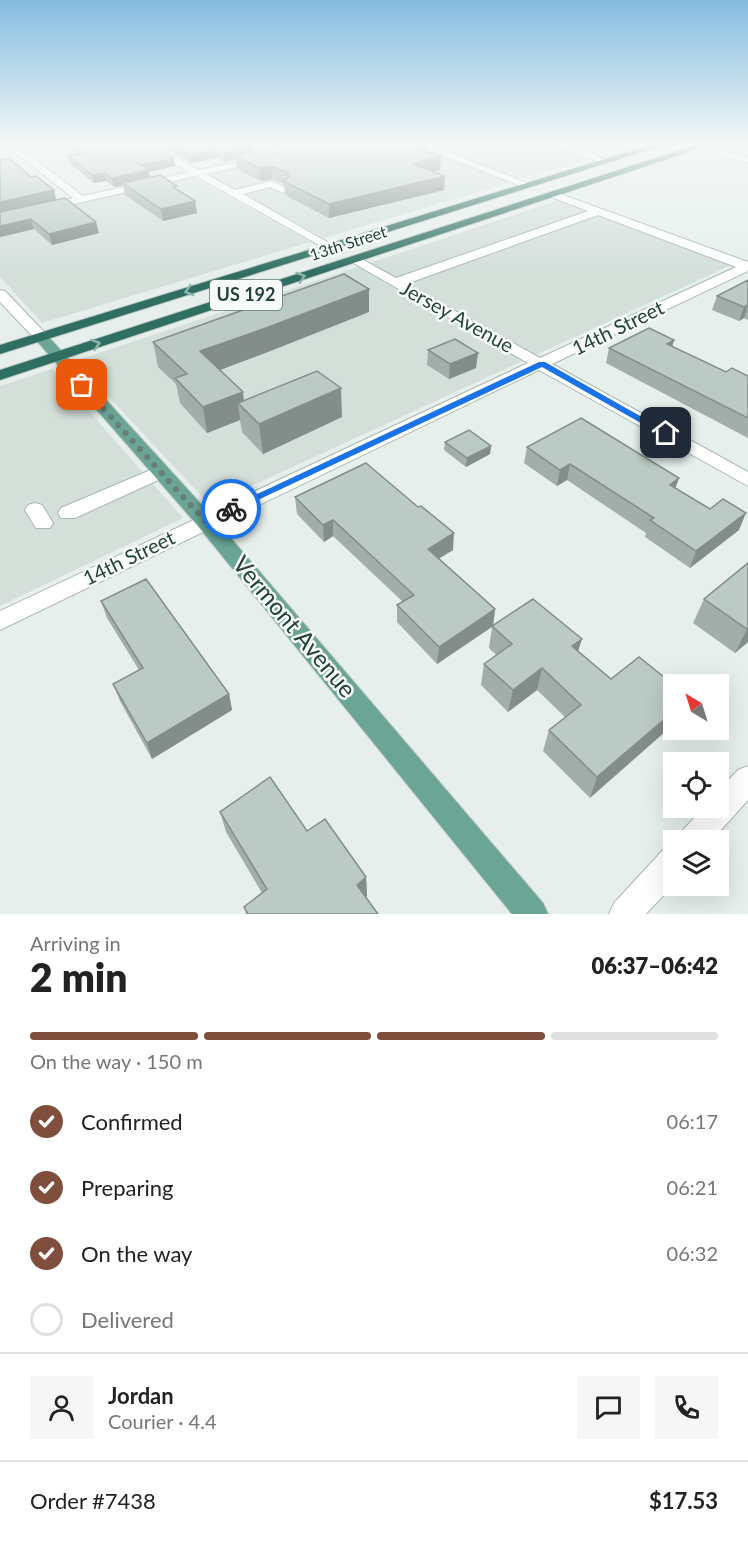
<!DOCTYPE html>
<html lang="en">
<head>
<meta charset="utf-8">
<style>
	body { margin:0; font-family:Lato,sans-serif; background:#f6f6f6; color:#222; height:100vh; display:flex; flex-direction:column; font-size:22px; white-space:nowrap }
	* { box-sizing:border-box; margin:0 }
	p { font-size:20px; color:#767676 }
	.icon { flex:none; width:33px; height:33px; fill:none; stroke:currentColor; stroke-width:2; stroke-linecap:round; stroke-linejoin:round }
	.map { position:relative; height:914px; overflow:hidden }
	.side { display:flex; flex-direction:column; background:#fff; flex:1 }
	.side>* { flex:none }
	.needle { width:39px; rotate:322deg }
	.buttons { position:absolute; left:663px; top:674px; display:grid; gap:12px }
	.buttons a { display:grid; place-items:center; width:66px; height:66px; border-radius:0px; background:#fff; box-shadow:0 6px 24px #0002; font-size:30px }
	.pin { position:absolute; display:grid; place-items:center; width:51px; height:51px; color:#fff; margin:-26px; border-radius:12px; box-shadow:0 3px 9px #0006 }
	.courier { position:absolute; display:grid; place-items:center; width:60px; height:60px; margin:-30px; border:4px solid #1a73e8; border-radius:50%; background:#fff; color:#222; box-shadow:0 2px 8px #0007 }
	.headline em { font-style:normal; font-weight:800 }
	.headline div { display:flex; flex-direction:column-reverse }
	.headline { display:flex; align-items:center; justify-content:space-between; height:102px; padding:0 30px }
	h1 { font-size:39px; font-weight:800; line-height:45px }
	.bar { display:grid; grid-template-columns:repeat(4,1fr); gap:9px 6px; align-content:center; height:72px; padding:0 30px }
	.bar i { height:8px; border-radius:4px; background:#e0e0e0 }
	.bar .active { background:#804e3d }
	.bar p { grid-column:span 4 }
	.line { display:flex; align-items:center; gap:15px; padding:0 30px; border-top:2px solid #e0e0e0 }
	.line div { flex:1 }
	.round { display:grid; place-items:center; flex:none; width:63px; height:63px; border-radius:0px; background:#f6f6f6 }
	ol { padding:0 30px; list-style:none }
	li { display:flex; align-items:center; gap:18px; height:66px }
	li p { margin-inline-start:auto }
	li .icon { padding:6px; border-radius:50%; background:#804e3d; color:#fff; stroke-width:4 }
	li:last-child { color:#767676 }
	li i { width:33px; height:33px; border:3px solid #e0e0e0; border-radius:50% }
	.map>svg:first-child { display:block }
	.built { fill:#d4dfda }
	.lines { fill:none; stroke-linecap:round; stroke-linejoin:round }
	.minor-casing { stroke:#a8b8b2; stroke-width:2 }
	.major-casing { stroke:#c2cac8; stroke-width:2 }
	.highway-casing { stroke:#c2cac8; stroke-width:2 }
	.minor { fill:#fff; fill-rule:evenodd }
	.major { fill:#6aa596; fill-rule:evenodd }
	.highway { fill:#2f6f62; fill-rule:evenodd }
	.wall { fill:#a1aea9 }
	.shaded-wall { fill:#838d89 }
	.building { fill:#bbcac4; stroke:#838d89; stroke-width:1.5 }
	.oneway { stroke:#93b5ae }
	.route { fill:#1a73e8 }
	.done { stroke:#687f78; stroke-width:6; stroke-dasharray:0 10.8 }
	.labels { text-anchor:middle; stroke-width:5; stroke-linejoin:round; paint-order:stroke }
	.far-street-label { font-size:16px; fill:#24423a; stroke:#f7fbf9 }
	.shield { fill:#f7fbf9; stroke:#637a73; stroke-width:1.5 }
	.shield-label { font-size:18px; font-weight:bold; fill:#24423a }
	.street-label { font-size:20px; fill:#24423a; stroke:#f7fbf9 }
	.near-street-label { font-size:24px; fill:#24423a; stroke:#f7fbf9 }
</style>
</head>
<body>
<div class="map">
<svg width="748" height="914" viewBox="0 0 748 914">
	<rect width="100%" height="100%" fill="#e6efeb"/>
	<path class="built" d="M331 145H411L511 182 324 238 208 174Z
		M428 145H634L521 179Z
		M194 177 310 242 42 323 0 277V221Z
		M559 200 731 265 210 505 75 361Z
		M52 369 183 518 0 606V386Z"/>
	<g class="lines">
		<g class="minor-casing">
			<path id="minor" d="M6 145H16L83 196 189 172 144 145H155L199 170 262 157V161L206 174 235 190 271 181 287 188 288 190 283 193 270 187 243 194 336 247 326 249 196 176 0 221V215L73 198Z
				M279 145H290L298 151 291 153Z
				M416 145H429L535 186 526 188Z
				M552 145H566L613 162 605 164Z
				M698 145 748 157V163L698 149Z
				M555 192 748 262V271L552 364 748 472V486L539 370 0 630V611L528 363 348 260 358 257 396 278 588 211 551 197 550 195ZM598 215 736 267 540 358 406 284Z
				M0 290 5 291 46 334 48 337 46 340H36L0 302Z
				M160 466 167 468 169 472 167 476 75 518H61L58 513 61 508Z
				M35 503 42 505 53 523 50 528H36L25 510 28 505Z
				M748 766V800L712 840H678L683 830 704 807H718V791L738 770Z
				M674 846V884L646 914H609L614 903 663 850Z"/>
		</g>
		<g class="major-casing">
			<path id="major" d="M41 333 46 334 212 516 543 903 548 914H512L198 526 36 340 34 337Z"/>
		</g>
		<g class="highway-casing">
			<path id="highway" d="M650 145H664L0 354V345Z
				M696 145H710L0 380V370Z"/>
		</g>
		<use href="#minor" class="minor"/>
		<use href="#major" class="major"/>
		<use href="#highway" class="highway"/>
	</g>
	<path class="wall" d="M63 145H152L174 158 175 166 149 172 150 177 178 190 197 213 163 221 125 195 123 185 114 187 106 181 94 183 70 164 68 156 76 154Z
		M160 145H248L253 152 274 153 307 145H428L427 152 440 170 433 171 444 190 329 218 290 198 285 194 284 184 272 179 261 181 237 169 236 159 224 162 218 158 191 163Z
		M31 177 54 190 56 200 99 233 52 245 34 229 0 237Z
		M748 280V320L744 318 739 321 712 310 717 296Z
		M369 312 220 370 244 400 342 417 263 454 242 432 240 420 207 433 180 403 176 384 158 367 153 342Z
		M674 340 672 347 726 372 748 376V438L606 363 609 348Z
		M428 350 476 368 449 379 427 365Z
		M445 442 491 446 490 454 466 467 444 450Z
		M527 447 676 488 739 530 690 568 645 537 646 533 567 480 557 486 524 463Z
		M295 497 453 550 438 558 495 609 493 626 578 651 611 679 674 685 590 798 543 751 549 730 565 717 537 690 508 712 481 685 484 664 496 655 489 648 492 627 437 664 397 622V605L403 602 333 536 324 542 297 514Z
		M748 563V642L735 653 693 623 704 599Z
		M101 601 229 694 232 710 152 759 120 701 113 684 139 670 107 618Z
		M220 812 307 831 366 877 367 896 366 897 378 914H246L244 907 262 893 226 832Z"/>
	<path class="shaded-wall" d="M407 145H428L427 152Z
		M443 145H455L443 148Z
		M252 147 253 155 236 156V159L224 162 223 154Z
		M217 151 218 158 191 163 190 155Z
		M441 156 440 170 413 177V164Z
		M174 158 175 166 149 172 150 178 123 183V185L114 187 112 178 141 165Z
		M271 166 272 179 261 181 259 168Z
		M104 173 106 181 94 183 92 175Z
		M445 176 444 190 329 218V204Z
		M54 190 56 200 0 213V202Z
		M195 201 197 213 163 221 161 209Z
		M31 219 34 229 0 237V226Z
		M96 222 99 233 52 245 49 234Z
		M369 289V312L268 352 204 376 200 351Z
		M748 305 744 318 739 321 744 307Z
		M674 340 670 355 667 344Z
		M478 353 476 368 449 379 450 364Z
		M341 388 342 417 263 454 259 424Z
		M243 392 245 411 238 403 240 420 207 433 203 407Z
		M491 446 490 454 466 467 467 458Z
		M570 464 567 480 557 486 560 470Z
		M679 478 673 495 670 485Z
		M746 513 739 530 690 568 696 551Z
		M333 520V536L324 542 323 525Z
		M454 533 453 550 427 566 428 549Z
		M495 609 493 626 437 664 439 647Z
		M748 628V642L735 653 747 629Z
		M582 639 575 661 572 646Z
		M542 668 537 690 508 712 513 690Z
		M229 694 232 710 152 759 147 743Z
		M674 711V724L590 798 597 777Z
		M366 877 367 896 358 903 357 885Z"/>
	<path class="building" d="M72 145H152L174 158 141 165 149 170 112 178 104 173 92 175 68 156 83 153Z
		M173 145H248L252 147 223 154 217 151 190 155Z
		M307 145H411L441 156 413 164 445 176 329 204 289 184 284 181 289 177 287 172 271 166 259 168 236 156 265 149 274 153Z
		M9 158 31 177 36 176 54 190 0 202V160Z
		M160 175 177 186 173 187 195 201 161 209 123 183Z
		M65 198 96 222 49 234 31 219 0 226V212Z
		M344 274 369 289 266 328 200 351 243 392 203 407 175 378 187 374 153 342Z
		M748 280V305L744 307 717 296Z
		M649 328 674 340 667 344 726 372 732 368 748 376V418L609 348Z
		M455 339 478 353 450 364 428 350Z
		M317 371 341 388 259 424 238 403Z
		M581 418 679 478 670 485 710 509 723 499 746 513 696 551 650 520 654 518 570 464 560 470 527 447Z
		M469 430 491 446 467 458 445 442Z
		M366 463 418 507 421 506 454 533 428 549 495 609 439 647 397 605 414 595 333 520 323 525 295 497Z
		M748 563V628L747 629 704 599Z
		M146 579 229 694 147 743 113 684 143 668 101 601Z
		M533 599 582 639 572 646 611 679 639 657 674 685V711L597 777 549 730 581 705 542 668 513 690 484 664 512 644 492 626Z
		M270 777 307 831 325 819 366 877 357 885 378 914H248L244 907 267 889 220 812Z"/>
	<defs><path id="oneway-chevron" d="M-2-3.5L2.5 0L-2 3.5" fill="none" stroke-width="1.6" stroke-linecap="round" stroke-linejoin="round" transform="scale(1.5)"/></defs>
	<g class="oneway">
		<use href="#oneway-chevron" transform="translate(301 277) rotate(-18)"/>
		<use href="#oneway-chevron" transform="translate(189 291) rotate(163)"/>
		<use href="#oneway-chevron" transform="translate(96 344) rotate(-18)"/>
	</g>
	<linearGradient id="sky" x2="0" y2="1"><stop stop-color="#84bce0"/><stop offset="0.53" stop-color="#f4f8f6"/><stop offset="1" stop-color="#f4f8f6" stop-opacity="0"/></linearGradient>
	<rect width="748" height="273" fill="url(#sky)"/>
	<path class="route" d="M539 362H545L670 433 662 435 542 367 234 511 225 509Z"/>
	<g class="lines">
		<path class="done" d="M82 385 205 521 231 509"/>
	</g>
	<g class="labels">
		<g class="far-street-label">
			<text transform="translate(348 243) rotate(-18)" y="6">13th Street</text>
		</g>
		<rect class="shield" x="210" y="280" width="72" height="30" rx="4.5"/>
		<g class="shield-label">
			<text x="246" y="301">US 192</text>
		</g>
		<g class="street-label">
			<text transform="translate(457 317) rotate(29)" y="7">Jersey Avenue</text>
			<text transform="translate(618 328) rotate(-26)" y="7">14th Street</text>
			<text transform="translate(129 558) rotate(-26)" y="7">14th Street</text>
		</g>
		<g class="near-street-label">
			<text transform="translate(294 627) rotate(50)" y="8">Vermont Avenue</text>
		</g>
	</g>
</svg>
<div class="buttons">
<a><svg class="needle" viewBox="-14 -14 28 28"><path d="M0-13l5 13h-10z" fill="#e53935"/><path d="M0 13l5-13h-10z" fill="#767676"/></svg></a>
<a><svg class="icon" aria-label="locate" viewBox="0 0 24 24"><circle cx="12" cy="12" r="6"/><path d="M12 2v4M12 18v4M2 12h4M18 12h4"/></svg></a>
<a><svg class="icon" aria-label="layers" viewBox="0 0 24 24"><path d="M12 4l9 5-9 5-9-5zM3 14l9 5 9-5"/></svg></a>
</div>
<div class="pin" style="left:82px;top:385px;background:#ea580c"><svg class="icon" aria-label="bag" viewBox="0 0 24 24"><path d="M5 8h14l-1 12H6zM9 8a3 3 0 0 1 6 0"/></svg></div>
<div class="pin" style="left:666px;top:433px;background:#1f2937"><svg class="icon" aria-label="home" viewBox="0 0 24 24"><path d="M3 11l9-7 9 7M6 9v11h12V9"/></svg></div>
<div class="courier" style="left:231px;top:509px"><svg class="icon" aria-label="bike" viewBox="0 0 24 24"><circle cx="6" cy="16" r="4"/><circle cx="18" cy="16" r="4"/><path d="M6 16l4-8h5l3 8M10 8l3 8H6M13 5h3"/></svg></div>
</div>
<section class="side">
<div class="headline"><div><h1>2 min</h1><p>Arriving in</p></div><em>06:37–06:42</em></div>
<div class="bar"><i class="active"></i><i class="active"></i><i class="active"></i><i></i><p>On the way · 150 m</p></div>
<ol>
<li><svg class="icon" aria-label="check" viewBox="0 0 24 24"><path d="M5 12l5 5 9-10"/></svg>Confirmed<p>06:17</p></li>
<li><svg class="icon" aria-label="check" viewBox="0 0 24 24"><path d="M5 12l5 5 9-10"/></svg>Preparing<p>06:21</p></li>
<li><svg class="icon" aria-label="check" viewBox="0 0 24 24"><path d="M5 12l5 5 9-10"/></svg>On the way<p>06:32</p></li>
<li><i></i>Delivered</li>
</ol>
<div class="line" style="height:108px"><a class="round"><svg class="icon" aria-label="person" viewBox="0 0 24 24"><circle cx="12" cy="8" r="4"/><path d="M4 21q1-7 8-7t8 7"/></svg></a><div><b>Jordan</b><p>Courier · 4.4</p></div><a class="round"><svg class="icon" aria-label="chat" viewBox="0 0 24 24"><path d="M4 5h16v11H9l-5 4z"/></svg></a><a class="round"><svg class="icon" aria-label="phone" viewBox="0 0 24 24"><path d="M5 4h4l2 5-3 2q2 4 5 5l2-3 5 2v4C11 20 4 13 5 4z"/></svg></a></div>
<div class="line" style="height:78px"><div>Order #7438</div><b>$17.53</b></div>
</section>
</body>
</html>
